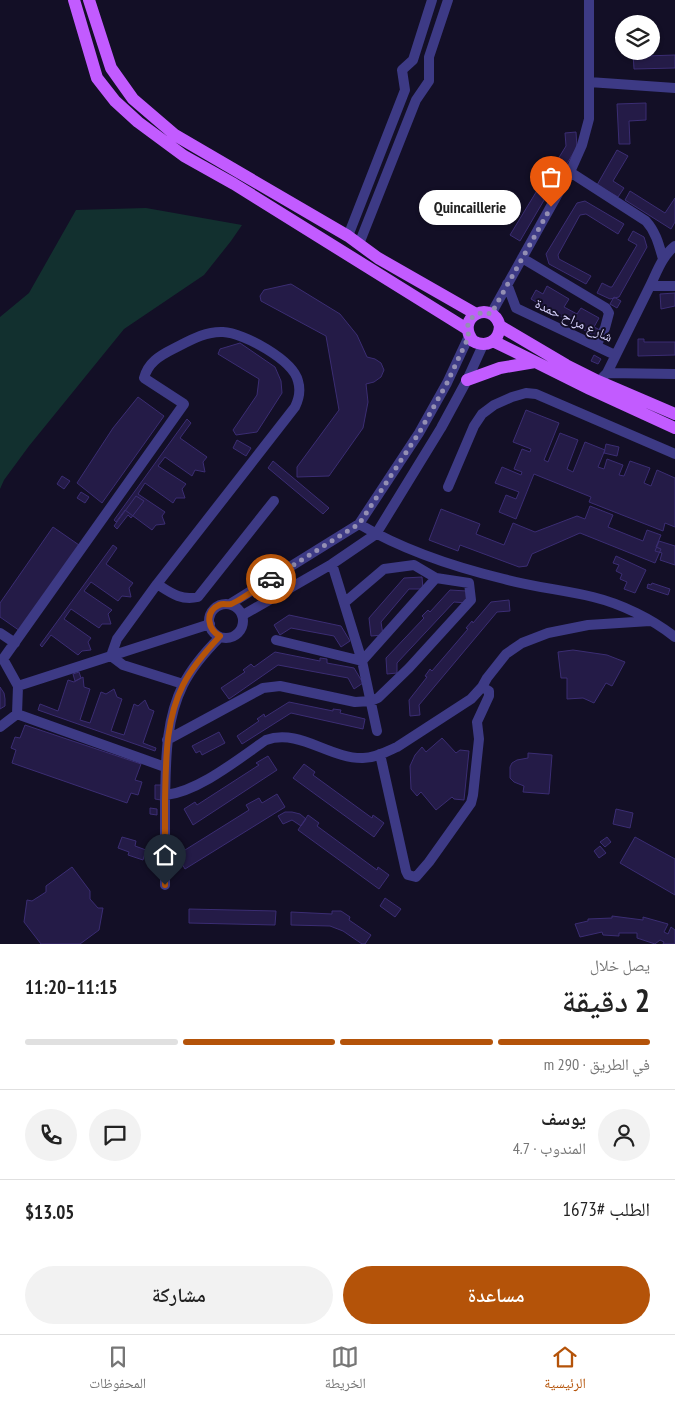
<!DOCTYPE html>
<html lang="ar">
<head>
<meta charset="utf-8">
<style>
	body { margin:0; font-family:"PT Sans Narrow","Noto Naskh Arabic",sans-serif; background:#f2f2f2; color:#222; direction:rtl; height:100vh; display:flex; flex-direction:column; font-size:19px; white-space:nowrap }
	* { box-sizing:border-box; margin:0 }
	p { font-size:16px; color:#767676 }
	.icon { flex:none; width:28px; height:28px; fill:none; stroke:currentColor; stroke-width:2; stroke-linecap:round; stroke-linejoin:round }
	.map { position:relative; height:944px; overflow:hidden; direction:ltr }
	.details { display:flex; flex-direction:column; background:#fff; flex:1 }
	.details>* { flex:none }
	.buttons { position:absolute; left:615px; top:15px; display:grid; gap:10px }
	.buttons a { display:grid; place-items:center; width:45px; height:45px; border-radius:50%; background:#fff; box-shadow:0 1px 4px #0004; font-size:25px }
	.pin { position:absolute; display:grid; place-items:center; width:42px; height:42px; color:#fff; margin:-51px -21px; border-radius:50% 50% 50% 0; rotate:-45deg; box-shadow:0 0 5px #0007 }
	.pin .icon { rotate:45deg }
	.courier { position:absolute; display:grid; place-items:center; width:50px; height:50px; margin:-25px; border:4px solid #b45309; border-radius:50%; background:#fff; color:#222; box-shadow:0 1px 6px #0007 }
	.bubble { position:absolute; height:35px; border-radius:18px; background:#fff; box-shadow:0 1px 4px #0004; font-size:16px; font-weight:600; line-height:35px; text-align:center; direction:rtl }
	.overview em { font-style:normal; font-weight:600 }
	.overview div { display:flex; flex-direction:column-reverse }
	.overview { display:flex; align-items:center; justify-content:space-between; height:85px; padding:0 25px }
	h1 { font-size:32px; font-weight:600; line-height:38px }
	.bar { display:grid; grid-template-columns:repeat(4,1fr); gap:8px 5px; align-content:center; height:60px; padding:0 25px }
	.bar i { height:6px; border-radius:4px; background:#e0e0e0 }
	.bar .active { background:#b45309 }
	.bar p { grid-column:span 4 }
	.line { display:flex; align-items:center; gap:12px; padding:0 25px; border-top:1px solid #e0e0e0 }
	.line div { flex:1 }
	.round { display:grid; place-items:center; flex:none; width:52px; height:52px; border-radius:26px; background:#f2f2f2 }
	.primary-button { display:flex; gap:10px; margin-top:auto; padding:10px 25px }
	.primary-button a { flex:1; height:58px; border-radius:30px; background:#b45309; color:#fff; font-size:20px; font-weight:600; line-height:58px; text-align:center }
	.primary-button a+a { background:#f2f2f2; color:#222 }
	.dock { display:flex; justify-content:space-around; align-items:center; height:70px; border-top:1px solid #e0e0e0; background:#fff; font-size:14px; color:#767676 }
	.dock a { display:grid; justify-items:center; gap:2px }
	.dock .active { color:#b45309 }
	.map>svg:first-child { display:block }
	.green { fill:#12302f }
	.building { fill:#241b47; stroke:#3b2d73 }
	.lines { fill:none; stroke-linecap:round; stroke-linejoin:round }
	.street { stroke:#3d3a85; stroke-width:10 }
	.primary { stroke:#c25bff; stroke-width:12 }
	.done { stroke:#948fb3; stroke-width:5; stroke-dasharray:0 9 }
	.route { stroke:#b45309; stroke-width:6 }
	.labels { text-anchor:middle; stroke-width:4; stroke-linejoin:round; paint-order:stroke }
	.street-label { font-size:14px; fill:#d9d4ff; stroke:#130f26 }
</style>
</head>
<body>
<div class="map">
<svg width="675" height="944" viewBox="0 0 675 944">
	<rect width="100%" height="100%" fill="#130f26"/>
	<path class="green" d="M146 208 242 225 231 241 204 275 124 329 29 446 4 480 0 489V317L29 293 76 210Z"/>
	<path class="building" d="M644 52 645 56 675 55V68L634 69 633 53Z
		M646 103V120L629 121 630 144H619L617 104Z
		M576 132 577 147 553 187 544 182 566 146 565 133Z
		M617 150 628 156 613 181 624 188 618 197 597 185Z
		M541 184 550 190 520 241 510 235Z
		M630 191 665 213 675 198V222L671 229 625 200Z
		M585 201 624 224 618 234 586 214 580 215 558 255 559 259 591 276 586 284 549 264 546 254 577 203Z
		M633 231 644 237 647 247 619 297 610 299 597 293 602 283 610 287H612L637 245 628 240Z
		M291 284 340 314 357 335 367 357 375 359 381 363 384 370 381 377 374 382 366 384 368 402 363 428 329 476 297 477V467L339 410 326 336 261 301 260 296 264 290Z
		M547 286 569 299 564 307 577 314 581 308 599 318 594 327 600 330 596 337 531 299 536 290 543 294Z
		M675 293V306L661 309 660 294Z
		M614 297 621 301 617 308 610 304Z
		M638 339H644V342H675V355L638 356Z
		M240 343 275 367 281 381 282 393 257 432 236 435 233 430 257 395 259 379 218 354 220 349Z
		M594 355 601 359 598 364 591 361Z
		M138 397 164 416 102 503 77 483 113 428Z
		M526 410 559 423 544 460 548 462 560 433 578 440 567 469 573 472 585 442 605 450 598 467 604 469 607 459 623 465 619 475 624 476 630 461 650 468 644 483 651 486 657 470 675 478V527L665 523 663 531 589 502 591 497 534 474 516 519 499 512 506 495 516 499 519 492 495 483 502 467 521 475 522 472 514 469 522 449 530 452 531 449 513 442Z
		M187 419 191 423 180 438 207 457 203 462 205 472 195 470 192 476 165 457 158 466 186 484 182 489 185 498H176L173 503 145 483 138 494 165 512 162 516 165 524 156 525 152 530 125 510 116 522 114 520Z
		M237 440 251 448 246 456 233 448Z
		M606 444 619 447 617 456 604 453Z
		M273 461 329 508 323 514 268 468Z
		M62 476 70 481 64 489 57 484Z
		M81 492 89 497 85 503 77 498Z
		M136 496 144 501 131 518 128 515 117 529 114 526Z
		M590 506 613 515 608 527 643 541 647 530 661 535 656 547 661 549 655 563 580 533 532 554 527 566 519 567 460 545 458 551 429 540 441 509 480 524 476 534 504 545 513 523 535 532 577 516 585 519Z
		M53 527 79 545 20 631 0 617V603Z
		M659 541 675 546V565L660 560 662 553 655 551Z
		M113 545 117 548 106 564 133 583 129 588 131 597 122 596 118 601 91 582 84 591 112 610 108 614 111 624H102L99 628 71 609 64 619 91 638 88 642 91 650 82 651 78 655 51 635 42 647 40 645Z
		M616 556 646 570 635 593 624 589 627 582 620 579 622 574 616 571 619 565 613 563Z
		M422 577 423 589H409L381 622 383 635 371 636 369 618 404 578Z
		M652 583 670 589 668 595 647 588 648 584 651 585Z
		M450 590 467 591V603L454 602 397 663V673L387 674 386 658 424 618 422 616 428 610 430 612Z
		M509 600 510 611 497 612 419 705 420 715 410 716 409 700 427 677 425 676 430 669 432 671 468 629 466 628 472 621 473 623 491 602Z
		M289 615 341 626 350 641 341 647 334 636 291 628 280 635 274 625Z
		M573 650 607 655 625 662 612 686 606 683 594 703 583 698 567 699V678H561L558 652Z
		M275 652 320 661V658L327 659V663L354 668 363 683 354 689 348 678 278 665 229 699 221 688 245 672 243 670 251 664 254 667Z
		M79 672 81 678 75 681 73 674Z
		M83 677 84 687 90 689 80 720 90 723 101 692 106 694 114 689 117 697 122 699 111 731 124 735 134 704 138 706 145 700 149 709 154 711 143 743 156 748 155 751 38 710 40 704 58 711 68 680 74 682Z
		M0 687 4 693 5 699V706L0 709Z
		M289 702 333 711V709L341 710 340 713 365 719 363 729 291 713 242 744 237 736 259 721 257 719 264 714 265 717Z
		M25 725 141 764 135 780 142 782 138 795 131 793 127 803 12 763 16 750 11 748 15 737 20 738Z
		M219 732 225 743 202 755 200 751 196 753 192 746Z
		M442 738 456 753 460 750 469 751 464 800 454 799 452 797 436 810 421 792 417 796 411 789 410 766 415 755 422 747 426 752Z
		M528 753 552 755 549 794 523 792 524 786 514 782 510 778V767L512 763 517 760 528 758Z
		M268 756 277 770 193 825 184 809 195 802 197 805 259 765 256 763Z
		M304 764 315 772 313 775 372 818 373 815 384 823 374 837 293 778Z
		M155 785H162L161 800 155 799Z
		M277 794 285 807 185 869 175 852 183 847 185 850 249 810 246 805 259 798 262 803Z
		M150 808 157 809V815L150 814Z
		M616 809 633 813 630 828 613 824Z
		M285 812H292L300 814 306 819 301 826 292 820 283 824 278 816Z
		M308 815 319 823 317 826 377 870 378 867 389 875 379 889 298 830Z
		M122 837 136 841 135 846 146 850 143 860 128 855 129 852 118 848Z
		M607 837 611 842 605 847 600 842Z
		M635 837 675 859V895L620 863Z
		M600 846 606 853 599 858 594 851Z
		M72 867 90 891V899L98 908H103L99 930 80 944H41L24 922 27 900 32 901 46 892V886Z
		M385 898 401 909 395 917 380 906Z
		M189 909 276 911 275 925 189 923Z
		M332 911H341L350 917 349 920 371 935 365 944H362L343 931 330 926 291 925V912L332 914Z
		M612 916 643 920V917L668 924 664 932 668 934 671 927 675 930V944H663L664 942 660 940 655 944 637 938V933H619V936L603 935 602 932 580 937 575 924 588 921V919L612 918Z"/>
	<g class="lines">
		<path class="street" d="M589 82 675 88
			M570 172 646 221C656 232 659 245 663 259
			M348 236 405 90 402 70 413 60 432 0
			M359 244 416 100 429 81V57L448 0
			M522 258 606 308 609 313 605 328 596 346
			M507 284 516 308 615 355
			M650 286C657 272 662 256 675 246
			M491 314 570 172 582 145 589 119V0
			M607 373 650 286H675
			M603 377 607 373 675 374
			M448 487 474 426 482 414 494 405 512 397 526 393 536 394 675 454
			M359 524C403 550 454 567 504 579 533 587 564 590 593 597 622 604 652 619 675 637
			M332 564 362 661 377 731
			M157 584C171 593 181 601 198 597L274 501
			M209 621a17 17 0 1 1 34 0a17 17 0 1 1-34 0Z
			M230 604 359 524 419 433 447 383 469 336
			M243 615 332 564 376 534 441 428 467 380 483 345
			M0 633 15 643
			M276 640 362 661 436 578
			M18 686 210 624
			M17 714 165 767
			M0 727 17 714 18 686 3 659 184 404 144 378C148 363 159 356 173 349 189 341 205 331 223 332 244 333 293 360 298 381 301 391 299 399 295 407L157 584 117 639 111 656 123 665 183 684
			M167 740 263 688 280 686 355 702 371 701 378 698 409 668 471 600 469 583 436 578 414 565 384 569 344 603
			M380 754 406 871 408 875 416 877 429 862 471 803 473 795 479 739 477 722 489 696V691L482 687
			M166 795C199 791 237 760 266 740 299 728 330 759 363 758 375 758 386 752 397 747L471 699 482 687 487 678 506 654 522 643 548 633 588 625 650 621
			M165 885C165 857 165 829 165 801 166 762 165 721 183 685 192 667 206 651 220 637"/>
		<path class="primary" d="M74 0 97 78 115 101 138 122 184 156 234 184 467 329
			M89 0 111 68 133 99 175 135 348 236 378 258 476 314
			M500 326C499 342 486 348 473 341 454 317 492 298 500 326L566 365 598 381 675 414
			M493 341 590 389 675 428
			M467 380 500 368 535 362"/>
	</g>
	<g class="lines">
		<path class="done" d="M271 579 359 524 419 433 447 383 469 336C463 321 476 309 491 314L551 207"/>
		<path class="route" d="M165 885C165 857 165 829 165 801 166 762 165 721 183 685 192 667 206 651 220 636 208 630 204 612 219 605 223 603 227 605 231 604 238 602 263 584 271 579"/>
	</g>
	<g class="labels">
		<g class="street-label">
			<text transform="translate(574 320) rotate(25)" y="5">شارع مراح حمدة</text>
		</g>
	</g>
</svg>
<div class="buttons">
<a><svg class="icon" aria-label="layers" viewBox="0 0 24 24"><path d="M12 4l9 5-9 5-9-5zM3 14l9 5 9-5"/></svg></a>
</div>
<div class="pin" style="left:551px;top:207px;background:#ea580c"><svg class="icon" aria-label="bag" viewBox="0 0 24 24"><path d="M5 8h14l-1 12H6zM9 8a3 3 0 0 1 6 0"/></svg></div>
<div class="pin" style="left:165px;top:885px;background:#1f2937"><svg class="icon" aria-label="home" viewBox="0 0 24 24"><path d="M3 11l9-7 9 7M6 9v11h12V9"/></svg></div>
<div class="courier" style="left:271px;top:579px"><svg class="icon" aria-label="car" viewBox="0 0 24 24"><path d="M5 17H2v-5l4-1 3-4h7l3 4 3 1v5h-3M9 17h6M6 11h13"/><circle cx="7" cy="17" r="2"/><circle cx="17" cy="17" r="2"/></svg></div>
<div class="bubble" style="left:419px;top:190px;width:102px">Quincaillerie</div>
</div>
<section class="details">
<div class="overview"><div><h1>2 دقيقة</h1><p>يصل خلال</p></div><em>11:15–11:20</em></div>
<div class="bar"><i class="active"></i><i class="active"></i><i class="active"></i><i></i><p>في الطريق · 290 m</p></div>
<div class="line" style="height:90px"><a class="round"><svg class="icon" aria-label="person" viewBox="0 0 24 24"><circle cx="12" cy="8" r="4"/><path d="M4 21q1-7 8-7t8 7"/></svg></a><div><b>يوسف</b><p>المندوب · 4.7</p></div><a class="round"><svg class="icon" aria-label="chat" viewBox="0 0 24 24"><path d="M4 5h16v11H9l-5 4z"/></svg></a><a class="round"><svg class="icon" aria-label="phone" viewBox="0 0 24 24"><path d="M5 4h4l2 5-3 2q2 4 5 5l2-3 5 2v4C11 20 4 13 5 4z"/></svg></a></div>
<div class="line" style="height:65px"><div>الطلب #1673</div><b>$13.05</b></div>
<div class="primary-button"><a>مساعدة</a><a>مشاركة</a></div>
</section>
<nav class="dock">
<a class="active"><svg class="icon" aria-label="home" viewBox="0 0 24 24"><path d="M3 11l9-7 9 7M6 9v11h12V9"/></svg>الرئيسية</a>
<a><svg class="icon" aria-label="map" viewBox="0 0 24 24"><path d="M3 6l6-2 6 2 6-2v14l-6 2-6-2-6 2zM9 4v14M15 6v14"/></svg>الخريطة</a>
<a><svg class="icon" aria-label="saved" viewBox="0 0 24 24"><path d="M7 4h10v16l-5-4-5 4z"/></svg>المحفوظات</a>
</nav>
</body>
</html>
